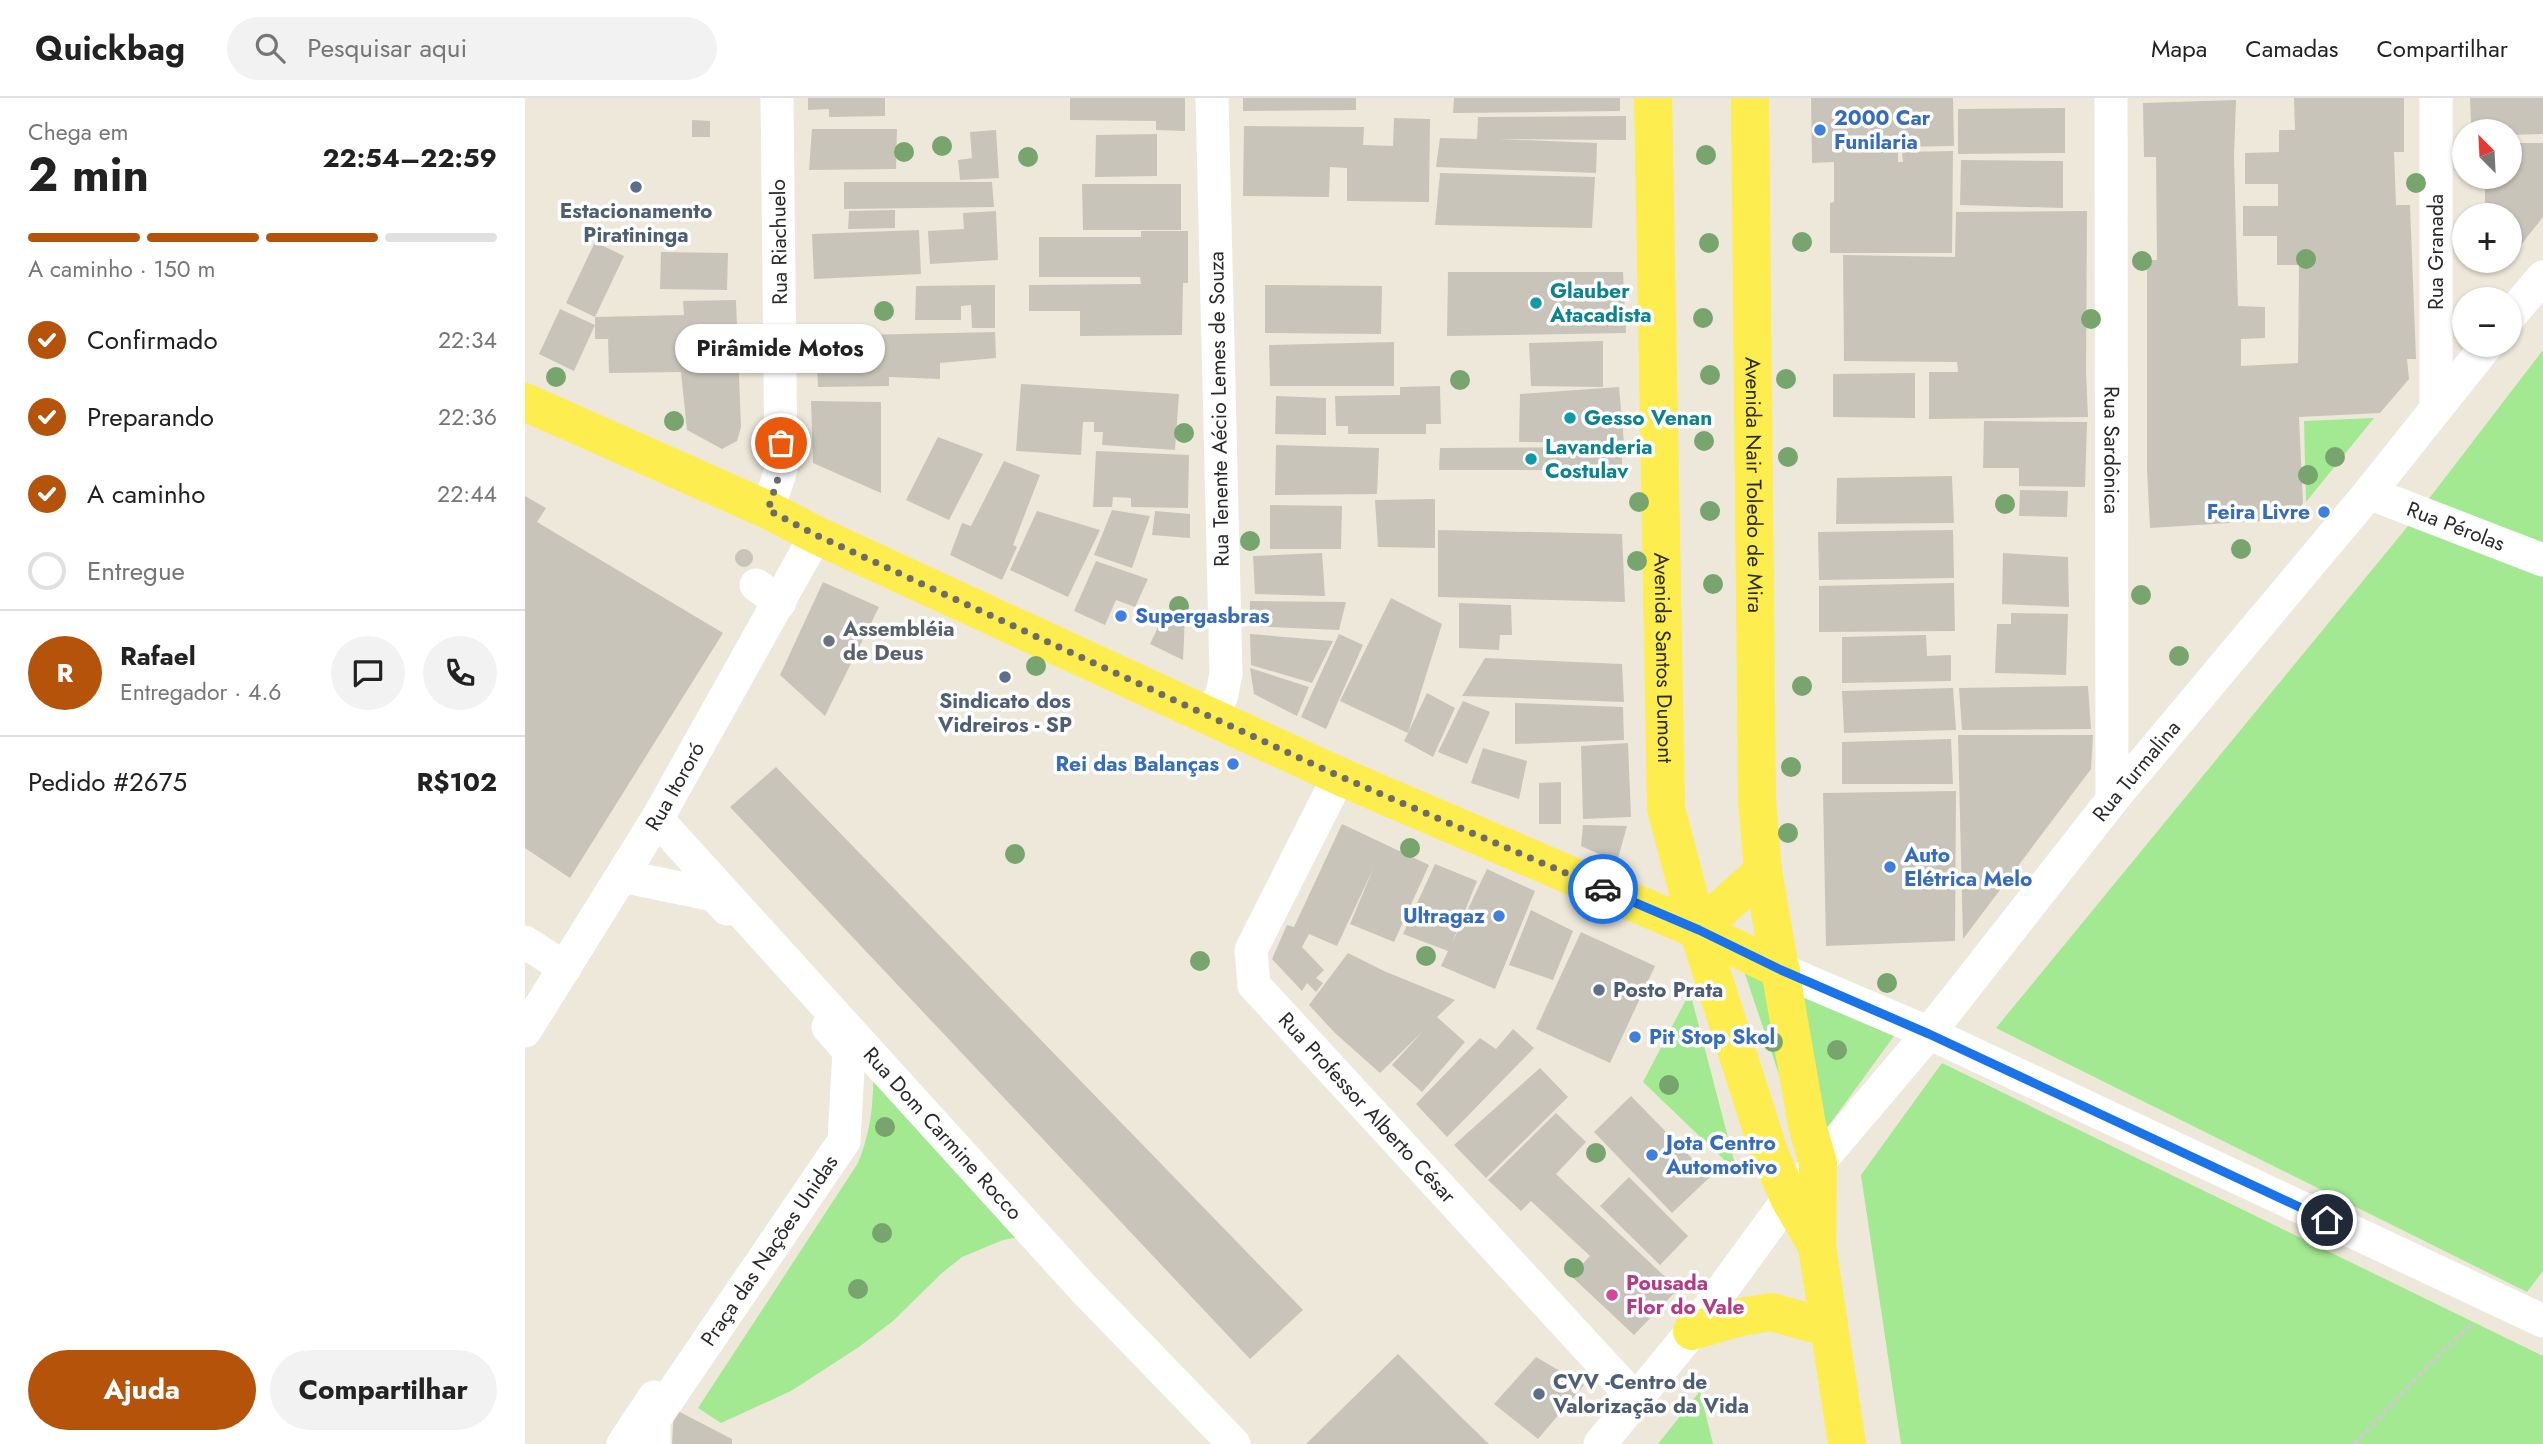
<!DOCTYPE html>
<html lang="pt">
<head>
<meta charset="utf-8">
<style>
	body { margin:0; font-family:Jost,sans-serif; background:#f2f2f2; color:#222; height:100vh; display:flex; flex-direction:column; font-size:26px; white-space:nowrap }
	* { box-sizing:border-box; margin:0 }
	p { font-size:23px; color:#767676 }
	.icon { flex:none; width:38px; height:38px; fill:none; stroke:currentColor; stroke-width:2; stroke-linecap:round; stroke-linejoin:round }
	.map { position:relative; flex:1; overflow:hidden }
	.side { display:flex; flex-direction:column; background:#fff; width:525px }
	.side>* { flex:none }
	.needle { width:46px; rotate:336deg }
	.tools { position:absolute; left:1927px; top:21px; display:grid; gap:14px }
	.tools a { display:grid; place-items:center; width:70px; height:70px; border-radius:50%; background:#fff; box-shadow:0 2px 5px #0004; font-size:35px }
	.pin { position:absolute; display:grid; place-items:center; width:60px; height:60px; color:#fff; margin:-30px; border:4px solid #fff; border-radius:50%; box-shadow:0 2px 7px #0007 }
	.courier { position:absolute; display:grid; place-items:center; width:70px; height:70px; margin:-35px; border:5px solid #1a73e8; border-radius:50%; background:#fff; color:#222; box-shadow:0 2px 9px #0007 }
	.bubble { position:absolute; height:49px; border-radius:24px; background:#fff; box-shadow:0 2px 5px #0004; font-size:23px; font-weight:700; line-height:49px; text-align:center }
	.overview em { font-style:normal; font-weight:700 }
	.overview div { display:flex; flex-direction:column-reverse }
	.overview { display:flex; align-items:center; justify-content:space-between; height:119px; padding:0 28px }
	h1 { font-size:46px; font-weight:700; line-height:52px }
	.bar { display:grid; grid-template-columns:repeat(4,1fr); gap:10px 7px; align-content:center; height:84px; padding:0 28px }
	.bar i { height:9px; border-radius:5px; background:#e0e0e0 }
	.bar .active { background:#b45309 }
	.bar p { grid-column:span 4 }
	.line { display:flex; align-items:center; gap:18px; padding:0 28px; border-top:2px solid #e0e0e0 }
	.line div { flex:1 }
	.round { display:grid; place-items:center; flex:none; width:74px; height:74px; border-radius:37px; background:#f2f2f2 }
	ol { padding:0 28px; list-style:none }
	li { display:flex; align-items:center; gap:21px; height:77px }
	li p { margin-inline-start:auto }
	li .icon { padding:7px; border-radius:50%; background:#b45309; color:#fff; stroke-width:4 }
	li:last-child { color:#767676 }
	li i { width:38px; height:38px; border:4px solid #e0e0e0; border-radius:50% }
	.button { display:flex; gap:14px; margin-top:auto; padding:14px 28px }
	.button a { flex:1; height:80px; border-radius:42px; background:#b45309; color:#fff; font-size:28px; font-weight:700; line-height:80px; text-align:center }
	.button a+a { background:#f2f2f2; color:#222 }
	header { display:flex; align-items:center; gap:42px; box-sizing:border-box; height:98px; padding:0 35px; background:#fff; border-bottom:2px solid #e0e0e0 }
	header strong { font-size:33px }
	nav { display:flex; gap:38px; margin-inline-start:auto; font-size:24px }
	.search { width:490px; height:63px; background:#f2f2f2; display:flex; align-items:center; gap:18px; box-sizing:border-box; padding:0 24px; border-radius:38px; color:#767676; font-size:26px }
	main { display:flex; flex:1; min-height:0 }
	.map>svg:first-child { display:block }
	.green { fill:#a3e991 }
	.building { fill:#c8c4ba }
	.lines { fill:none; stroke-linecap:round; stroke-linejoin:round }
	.path { stroke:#ccc; stroke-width:4.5; stroke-dasharray:5 3.5; stroke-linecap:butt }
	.minor { stroke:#fff; stroke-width:33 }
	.major { stroke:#fded4f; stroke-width:38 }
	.tree { fill:#78a46d }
	.done { stroke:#6e6c68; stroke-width:7; stroke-dasharray:0 12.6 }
	.route { stroke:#1a73e8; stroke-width:9 }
	.shop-dot { fill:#3f7fe0; stroke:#fff; stroke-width:2.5 }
	.service-dot { fill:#5c6f8a; stroke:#fff; stroke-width:2.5 }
	.culture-dot { fill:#0f9aa8; stroke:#fff; stroke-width:2.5 }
	.worship-dot { fill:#6b7280; stroke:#fff; stroke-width:2.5 }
	.hotel-dot { fill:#d1479c; stroke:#fff; stroke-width:2.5 }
	.labels { text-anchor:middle; stroke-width:7; stroke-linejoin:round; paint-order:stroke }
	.shop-label { font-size:21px; font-weight:bold; fill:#366cbe; stroke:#fff; text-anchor:start }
	.service-label { font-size:21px; font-weight:bold; fill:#4e5e75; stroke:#fff }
	.street-label { font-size:21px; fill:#2a2a2a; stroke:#fff }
	.culture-label { font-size:21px; font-weight:bold; fill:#0d838f; stroke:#fff; text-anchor:start }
	.worship-label { font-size:21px; font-weight:bold; fill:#5b616d; stroke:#fff; text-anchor:start }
	.hotel-label { font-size:21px; font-weight:bold; fill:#b23c85; stroke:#fff; text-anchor:start }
</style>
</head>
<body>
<header>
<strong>Quickbag</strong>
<div class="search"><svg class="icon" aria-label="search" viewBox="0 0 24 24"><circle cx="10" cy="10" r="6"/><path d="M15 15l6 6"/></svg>Pesquisar aqui</div>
<nav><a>Mapa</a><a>Camadas</a><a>Compartilhar</a></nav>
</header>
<main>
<section class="side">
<div class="overview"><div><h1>2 min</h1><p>Chega em</p></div><em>22:54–22:59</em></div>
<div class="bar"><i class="active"></i><i class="active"></i><i class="active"></i><i></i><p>A caminho · 150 m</p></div>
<ol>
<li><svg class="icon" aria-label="check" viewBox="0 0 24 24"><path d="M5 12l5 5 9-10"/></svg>Confirmado<p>22:34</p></li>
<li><svg class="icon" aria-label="check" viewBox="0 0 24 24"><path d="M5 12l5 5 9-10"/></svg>Preparando<p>22:36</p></li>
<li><svg class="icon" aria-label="check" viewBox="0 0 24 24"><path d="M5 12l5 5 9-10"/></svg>A caminho<p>22:44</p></li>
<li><i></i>Entregue</li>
</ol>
<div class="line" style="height:126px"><b class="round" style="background:#b45309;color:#fff">R</b><div><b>Rafael</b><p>Entregador · 4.6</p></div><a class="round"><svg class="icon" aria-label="chat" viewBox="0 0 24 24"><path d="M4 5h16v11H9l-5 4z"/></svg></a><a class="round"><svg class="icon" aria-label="phone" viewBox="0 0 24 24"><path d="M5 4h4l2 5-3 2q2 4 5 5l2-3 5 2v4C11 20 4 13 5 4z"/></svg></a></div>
<div class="line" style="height:91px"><div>Pedido #2675</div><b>R$102</b></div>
<div class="button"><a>Ajuda</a><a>Compartilhar</a></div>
</section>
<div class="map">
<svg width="2018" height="1346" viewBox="0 0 2018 1346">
	<rect width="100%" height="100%" fill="#ede8da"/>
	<path class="green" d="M2018 252V1173L2002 1194 1471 930 1883 428Z
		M1849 320 1781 404 1779 323Z
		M1218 870 1243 879 1271 1027Z
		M1165 894 1212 1074 1118 984Z
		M1278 896 1369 938 1297 1037Z
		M1417 965 2018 1258V1346H1376L1336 1077Z
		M348 970 500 1138 478 1142 437 1159 417 1175 368 1223 334 1249 266 1293 196 1325 173 1310 333 1065C346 1033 349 1004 348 970Z
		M1175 1293 1188 1346H1133Z"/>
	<path class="building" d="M283 0H360V18L304 19V11L283 12Z
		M545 0H660V33L631 32V23L545 22Z
		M718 0H831V12L718 13Z
		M929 0H1095V13L928 15Z
		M1286 0H1428L1429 48 1373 49V64H1378L1377 54 1428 53 1427 155H1305V105L1309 104V64L1287 65Z
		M1769 0H1879V54H1869L1871 107H1885L1891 261H1882L1884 281 1855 315 1774 319 1778 405 1765 421 1625 430 1622 372V162H1632L1631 59H1619L1618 5 1711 2 1709 59 1713 208 1740 209V240L1716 241V268L1773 265 1774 167H1752V138H1718V108H1753V86H1720V55L1754 54V32H1770Z
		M1945 0H2018V36L1984 37V33H1969V25L1946 26Z
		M1540 10V55L1433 56V11Z
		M1101 18V42L972 41 1072 45 1071 75 911 69 915 40 952 41 953 19Z
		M869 20 905 21 904 104 822 103V70L805 69 804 99 718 98 719 28 839 29 838 47 868 48Z
		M167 22 185 23V39H167Z
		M287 31H372L371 71 284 72Z
		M471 32 474 80 435 82 433 62 447 60 445 34Z
		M632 36V78L570 79 571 37Z
		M1984 45H2018V119L1991 153 1984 154V117H1960V79H1984Z
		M1436 62 1538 63V110L1435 107Z
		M915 75 1070 79 1067 130 910 127Z
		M319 84H467L469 109 319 111Z
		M557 86H656V132H558Z
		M370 112V130L323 131 324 113Z
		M471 113 473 162 405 166 403 133 439 131 438 115Z
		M1562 113 1561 274 1563 319 1404 321V274H1433L1432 264 1319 263 1318 157 1430 159 1431 114Z
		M394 132 396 176 289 181 287 136Z
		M616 133H663V185H658L657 237 555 238V213H504V187L616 186 615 179H514V139H616Z
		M70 144 99 158 70 219 41 205Z
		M136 154 203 155 202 192 135 191Z
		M923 174H1098L1101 235 922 238Z
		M470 187V230H447L446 207 436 208V222H390L391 188Z
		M740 187 857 188 856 236 740 235Z
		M211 202 216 329 212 343 197 351 162 332 156 274 84 275 83 241H70V219L159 217 158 203Z
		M35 211 70 227 49 273 14 256Z
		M470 234 471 260 415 265V281L364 279V288L293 289 291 238Z
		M1078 243V289L1006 288 1004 245Z
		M869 244V288H745L744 247Z
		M1390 275V320L1308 319V276Z
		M496 286 654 296 650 352 577 347 578 334H569V324H558L556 357 491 353Z
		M915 288 916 326H901V336H823V328H811L810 298 875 297V289Z
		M1094 289 1099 345 994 344 995 296Z
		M751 298 801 300V337L750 336Z
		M286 303 356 304V395L288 365Z
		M1459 323 1562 324 1560 389 1494 388V370H1458Z
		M413 339 458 356 424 422 381 402Z
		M751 347 854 350 852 396 750 397Z
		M1097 349V372H914L915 350Z
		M571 353 664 357 663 410 606 409V400L588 399 587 409H568Z
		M479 363 515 377 488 447 492 449 477 482 425 457 437 425 446 428Z
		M1427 378 1429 425 1311 426 1312 380Z
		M1495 392 1543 393 1542 419 1494 418Z
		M0 398 21 410 12 424 198 535 45 780 0 750Z
		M910 401V450L853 449 850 402Z
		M745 407 817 408 816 451H745Z
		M587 412 625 418 607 470 569 457Z
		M512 413 575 432 543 499 485 472Z
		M630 413 665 416V440L627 437Z
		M913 432 1097 436 1100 504 913 499Z
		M1428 432 1429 480 1294 482 1293 434Z
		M210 460a9 9 0 1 1 18 0a9 9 0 1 1-18 0Z
		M797 455 800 498 730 496 728 458Z
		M1478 455 1543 459 1544 509 1477 506Z
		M571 463 623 481 610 509 591 502 580 527 549 513Z
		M298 484 354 509 300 618 255 577Z
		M1429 485 1430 533 1294 534V488Z
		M866 500 917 526 883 635 902 595 930 610 908 659 879 643 883 635 815 603Z
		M725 503 821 504 814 532 725 528Z
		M934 505 986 507 987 537H975L974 552 934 550Z
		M629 511 660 518 658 562 625 546 635 525 625 523Z
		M1486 515 1543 516 1541 577 1470 575 1472 526H1486Z
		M725 536 808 543 787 585 726 567Z
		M814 536 838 547 801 631 776 619Z
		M1401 537 1402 558 1426 557V583L1317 585V539Z
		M960 560 1097 566 1099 604 937 598Z
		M725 570 784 589 772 618 729 596Z
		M1563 588 1566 631 1437 632 1434 590Z
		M1428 590 1431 632 1319 635 1317 593Z
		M938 603 965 614 942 666 913 654Z
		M990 605 1098 609 1099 642 990 646Z
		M1433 637H1568L1566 671 1438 841Z
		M1426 641 1428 686H1317V644Z
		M1103 645 1106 719 1058 721 1056 648Z
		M958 650 1002 663 994 701 946 685Z
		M251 669 778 1212 725 1261 205 709Z
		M1036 684V726H1014V685Z
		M1431 693 1430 843 1301 848 1298 695Z
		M817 726 904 767 869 844 825 826 849 769 812 848 784 836 777 849 799 872 791 880 798 885 791 894 782 885 777 893 747 861 762 827 769 829Z
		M1058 727 1102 728 1092 764 1056 748Z
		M910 766 952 783 927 845 962 771 1010 793 970 891 916 868 923 853 878 836Z
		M1006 812 1048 833 1028 882 984 867Z
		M1056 834 1130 868 1085 965 1011 931Z
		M823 855 859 873 930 902 912 919 940 944 897 994 867 967 898 933 855 975 810 935 784 907Z
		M988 931 1009 950 922 1039 891 1006 955 940 971 951Z
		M1015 970 1043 999 961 1080 929 1047Z
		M1106 998 1185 1079 1147 1115 1069 1034Z
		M1031 1015 1061 1044 1031 1076 1153 1191 1109 1237 1046 1178 1065 1158 1006 1103 996 1113 963 1082Z
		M1104 1079 1163 1138 1135 1167 1075 1108Z
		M873 1256 935 1318 964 1346H781Z
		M1011 1259 1059 1287 1013 1341 969 1306Z
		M149 1311 207 1341V1346H147Z"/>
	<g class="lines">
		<path class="path" d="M1829 1346 1920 1250 1948 1226"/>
		<g class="minor">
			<path id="s1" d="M1586 0 1587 702"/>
			<path d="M1911 0V309"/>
			<path d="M1984 219 2018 179"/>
			<path id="s2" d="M1844 395 2018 462"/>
			<path d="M243 412 256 371 252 0"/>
			<path d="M231 487 255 504"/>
			<path d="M680 615 696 600 701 576 687 0"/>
			<path id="s3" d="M814 678 726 852 729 887 1111 1302"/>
			<path id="s4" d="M132 721 558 1190 709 1346"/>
			<path d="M97 778 189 797 202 811"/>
			<path d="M0 844 40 870"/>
			<path d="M1256 872 1404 935 2018 1223"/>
			<path id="s5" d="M0 933 132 721 291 437"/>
			<path d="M98 1346 129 1299"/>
			<path id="s6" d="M129 1346V1322L319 1043 324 953 303 929"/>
			<path id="s7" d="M1075 1346 1167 1233 1264 1100 1404 935 1587 702 1844 395 1962 247"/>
		</g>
		<g class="major">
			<path id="s8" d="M1128 0 1141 710 1173 832 1244 1054 1264 1100 1292 1148"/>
			<path id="s9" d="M1225 0 1232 703 1238 773 1282 1027 1293 1065 1292 1148 1322 1346"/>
			<path d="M0 304 243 412 291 437 814 678 1173 832 1256 872"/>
			<path d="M1173 832 1238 773"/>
			<path d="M1167 1233 1216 1219 1247 1214 1304 1230"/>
		</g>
	</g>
	<g class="tree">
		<circle cx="417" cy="48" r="10"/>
		<circle cx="379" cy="54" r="10"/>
		<circle cx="1181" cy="57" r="10"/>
		<circle cx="503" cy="59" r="10"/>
		<circle cx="1891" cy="85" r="10"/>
		<circle cx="1277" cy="144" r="10"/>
		<circle cx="1184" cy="145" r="10"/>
		<circle cx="1781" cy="161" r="10"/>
		<circle cx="1617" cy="163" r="10"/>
		<circle cx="359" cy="213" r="10"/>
		<circle cx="1178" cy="220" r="10"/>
		<circle cx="1566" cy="221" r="10"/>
		<circle cx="1185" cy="277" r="10"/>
		<circle cx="31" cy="279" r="10"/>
		<circle cx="1261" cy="281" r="10"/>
		<circle cx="935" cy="282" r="10"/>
		<circle cx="149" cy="323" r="10"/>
		<circle cx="659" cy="335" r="10"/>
		<circle cx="1179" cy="343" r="10"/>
		<circle cx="1263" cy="359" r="10"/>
		<circle cx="1810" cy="359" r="10"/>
		<circle cx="1783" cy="377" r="10"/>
		<circle cx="1114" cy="404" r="10"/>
		<circle cx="1480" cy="406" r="10"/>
		<circle cx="1185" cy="413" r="10"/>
		<circle cx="725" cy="443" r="10"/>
		<circle cx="1716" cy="451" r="10"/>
		<circle cx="1112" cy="463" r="10"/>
		<circle cx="1188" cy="486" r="10"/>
		<circle cx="1616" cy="497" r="10"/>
		<circle cx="654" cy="508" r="10"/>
		<circle cx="1654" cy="558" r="10"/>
		<circle cx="511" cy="568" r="10"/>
		<circle cx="1277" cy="588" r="10"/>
		<circle cx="1266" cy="669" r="10"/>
		<circle cx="1263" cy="735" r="10"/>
		<circle cx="885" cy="750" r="10"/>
		<circle cx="490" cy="756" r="10"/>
		<circle cx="901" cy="858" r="10"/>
		<circle cx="675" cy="863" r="10"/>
		<circle cx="1362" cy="885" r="10"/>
		<circle cx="1248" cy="944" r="10"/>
		<circle cx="1312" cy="952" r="10"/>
		<circle cx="1144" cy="987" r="10"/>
		<circle cx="360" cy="1029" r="10"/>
		<circle cx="1071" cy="1055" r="10"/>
		<circle cx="357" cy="1135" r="10"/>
		<circle cx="1049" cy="1170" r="10"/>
		<circle cx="333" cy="1191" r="10"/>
	</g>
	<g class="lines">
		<path class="done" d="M256 345V371L243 412 291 437 814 678 1078 791"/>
		<path class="route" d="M1078 791 1174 832 1256 872 1404 936 1802 1122"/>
	</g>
	<g class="shop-dot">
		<circle cx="1295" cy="32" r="7"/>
		<circle cx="1799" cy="414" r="7"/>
		<circle cx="596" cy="518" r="7"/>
		<circle cx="708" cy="666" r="7"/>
		<circle cx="1365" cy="769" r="7"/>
		<circle cx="974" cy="818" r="7"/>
		<circle cx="1110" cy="939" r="7"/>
		<circle cx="1127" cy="1057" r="7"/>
	</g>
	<g class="service-dot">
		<circle cx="111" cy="89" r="7"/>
		<circle cx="480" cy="579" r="7"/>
		<circle cx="1074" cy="892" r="7"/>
		<circle cx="1014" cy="1296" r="7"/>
	</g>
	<g class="culture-dot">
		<circle cx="1011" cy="205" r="7"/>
		<circle cx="1045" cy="320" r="7"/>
		<circle cx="1006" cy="361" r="7"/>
	</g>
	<circle class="worship-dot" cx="304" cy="543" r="7"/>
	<circle class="hotel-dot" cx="1087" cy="1197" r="7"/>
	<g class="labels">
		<g class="shop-label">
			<text x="1309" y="27">2000 Car<tspan x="1309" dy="24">Funilaria</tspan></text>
			<text x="1785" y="421" text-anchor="end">Feira Livre</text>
			<text x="610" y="525">Supergasbras</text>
			<text x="694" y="673" text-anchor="end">Rei das Balanças</text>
			<text x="1379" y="764">Auto<tspan x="1379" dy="24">Elétrica Melo</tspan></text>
			<text x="960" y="825" text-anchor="end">Ultragaz</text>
			<text x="1124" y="946">Pit Stop Skol</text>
			<text x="1141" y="1052">Jota Centro<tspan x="1141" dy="24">Automotivo</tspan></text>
		</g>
		<g class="service-label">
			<text x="111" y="120">Estacionamento<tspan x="111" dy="24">Piratininga</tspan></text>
			<text x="480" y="610">Sindicato dos<tspan x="480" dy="24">Vidreiros - SP</tspan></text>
			<text x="1088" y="899" text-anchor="start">Posto Prata</text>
			<text x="1028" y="1291" text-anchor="start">CVV -Centro de<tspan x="1028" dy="24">Valorização da Vida</tspan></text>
		</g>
		<g class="street-label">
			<text transform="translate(254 144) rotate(-91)" y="7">Rua Riachuelo</text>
			<text transform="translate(1911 154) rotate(-90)" y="7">Rua Granada</text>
			<text transform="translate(694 311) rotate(-91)" y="7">Rua Tenente Aécio Lemes de Souza</text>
			<text dy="7" stroke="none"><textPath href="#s1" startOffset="352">Rua Sardônica</textPath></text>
			<text dy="7" stroke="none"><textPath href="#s9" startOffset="387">Avenida Nair Toledo de Mira</textPath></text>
			<text dy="7" stroke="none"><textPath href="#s2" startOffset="93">Rua Pérolas</textPath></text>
			<text dy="7" stroke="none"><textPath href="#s8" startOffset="560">Avenida Santos Dumont</textPath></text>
			<text dy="7" stroke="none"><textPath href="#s7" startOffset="861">Rua Turmalina</textPath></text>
			<text dy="7" stroke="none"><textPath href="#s5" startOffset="287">Rua Itororó</textPath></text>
			<text dy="7" stroke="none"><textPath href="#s3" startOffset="397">Rua Professor Alberto César</textPath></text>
			<text dy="7" stroke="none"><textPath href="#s4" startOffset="425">Rua Dom Carmine Rocco</textPath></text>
			<text dy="7" stroke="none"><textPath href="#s6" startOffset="229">Praça das Nações Unidas</textPath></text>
		</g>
		<g class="culture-label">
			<text x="1025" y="200">Glauber<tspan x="1025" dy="24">Atacadista</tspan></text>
			<text x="1059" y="327">Gesso Venan</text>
			<text x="1020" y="356">Lavanderia<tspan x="1020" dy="24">Costulav</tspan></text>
		</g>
		<g class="worship-label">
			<text x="318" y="538">Assembléia<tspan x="318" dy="24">de Deus</tspan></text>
		</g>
		<g class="hotel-label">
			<text x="1101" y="1192">Pousada<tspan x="1101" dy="24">Flor do Vale</tspan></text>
		</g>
	</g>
</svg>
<div class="tools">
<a><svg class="needle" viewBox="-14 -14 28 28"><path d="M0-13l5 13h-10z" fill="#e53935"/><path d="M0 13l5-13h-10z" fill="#767676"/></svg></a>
<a>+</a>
<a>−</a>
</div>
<div class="pin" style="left:256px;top:345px;background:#ea580c"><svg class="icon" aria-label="bag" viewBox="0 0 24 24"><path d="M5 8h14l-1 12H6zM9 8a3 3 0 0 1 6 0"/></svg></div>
<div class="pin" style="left:1802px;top:1122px;background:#1f2937"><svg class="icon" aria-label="home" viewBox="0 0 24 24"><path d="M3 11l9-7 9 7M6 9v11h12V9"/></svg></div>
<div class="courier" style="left:1078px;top:791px"><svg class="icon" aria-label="car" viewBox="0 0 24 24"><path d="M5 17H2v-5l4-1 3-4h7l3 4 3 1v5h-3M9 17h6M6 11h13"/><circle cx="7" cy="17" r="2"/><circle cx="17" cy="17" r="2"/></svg></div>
<div class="bubble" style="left:150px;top:226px;width:210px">Pirâmide Motos</div>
</div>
</main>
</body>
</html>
